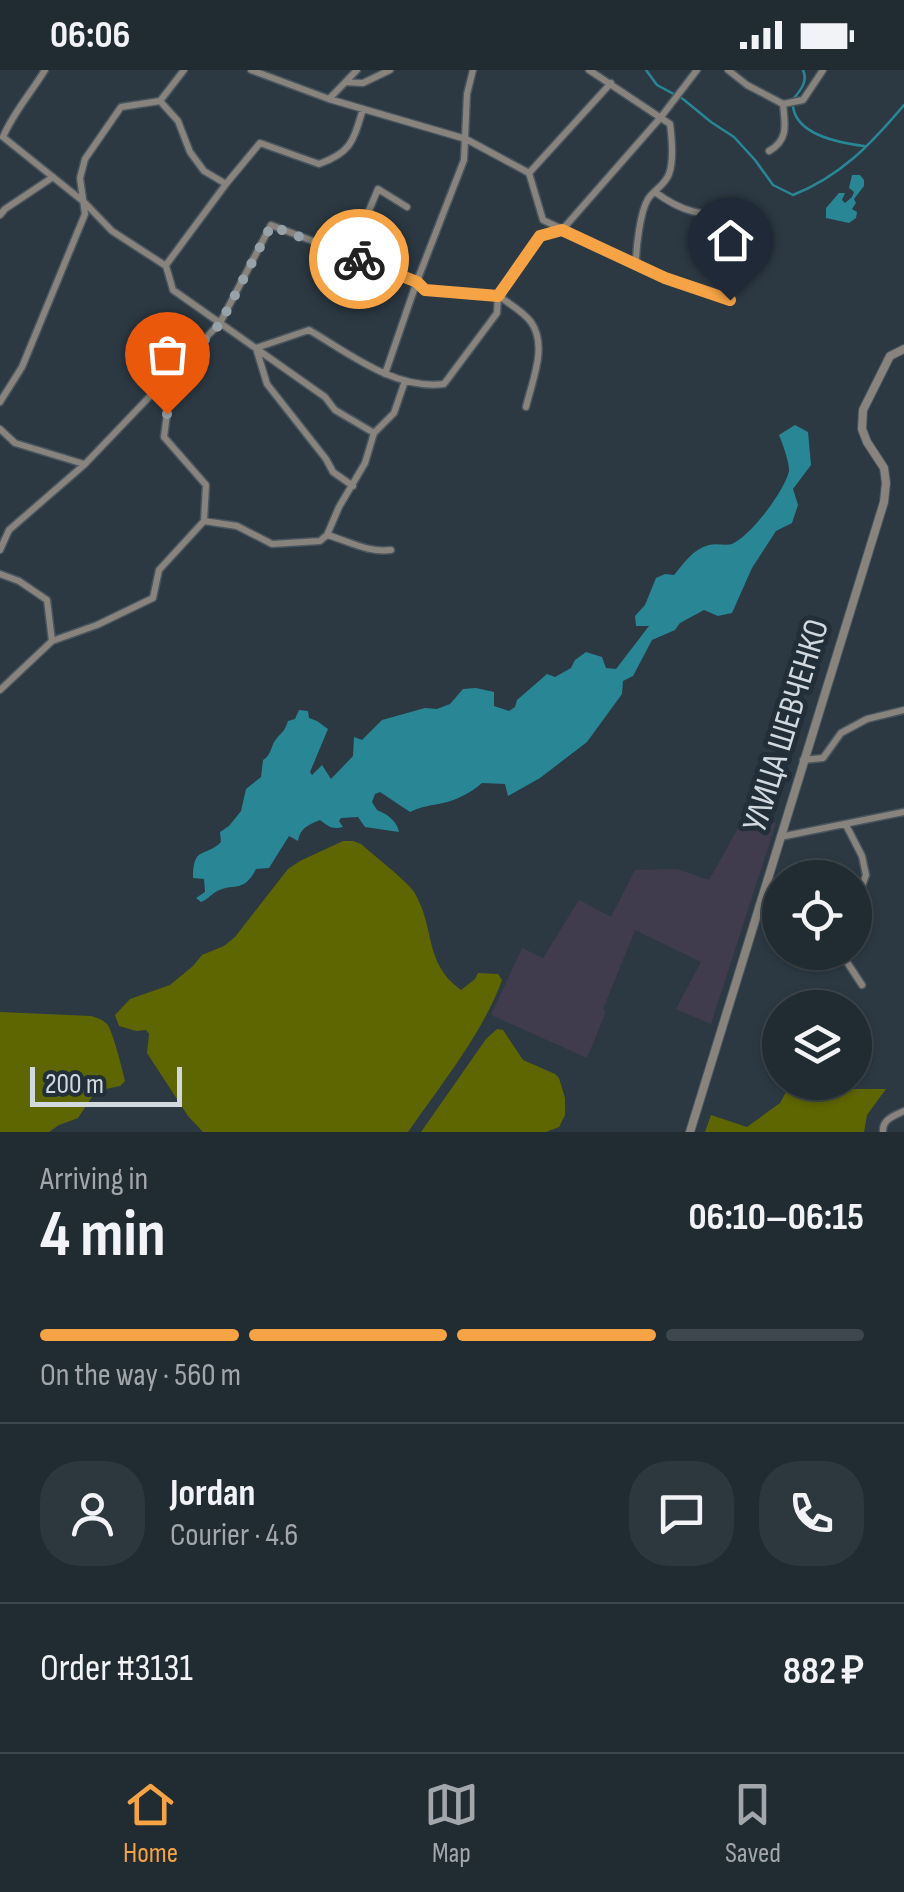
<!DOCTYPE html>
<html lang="en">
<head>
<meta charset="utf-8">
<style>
	body { margin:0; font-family:"Sofia Sans Condensed",sans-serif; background:#2d373e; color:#f1f3f6; height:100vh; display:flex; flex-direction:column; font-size:38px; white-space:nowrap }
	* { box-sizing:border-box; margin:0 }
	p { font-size:32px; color:#a2a7ac }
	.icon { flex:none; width:55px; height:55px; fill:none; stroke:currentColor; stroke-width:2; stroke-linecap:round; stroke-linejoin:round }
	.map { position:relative; height:1062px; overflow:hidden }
	.details { display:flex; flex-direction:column; background:#212b32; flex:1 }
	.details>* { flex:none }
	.controls { position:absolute; left:762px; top:790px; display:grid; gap:20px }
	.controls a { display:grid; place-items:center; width:110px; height:110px; border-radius:50%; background:#212b32; box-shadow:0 2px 8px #0004,0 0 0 2px #3e474d; font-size:50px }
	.scale { position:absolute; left:30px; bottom:25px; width:152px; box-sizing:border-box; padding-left:10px; border:5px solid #d1d9df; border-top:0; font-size:28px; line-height:35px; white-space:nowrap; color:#d1d9df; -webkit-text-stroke:8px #222f39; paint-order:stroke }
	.pin { position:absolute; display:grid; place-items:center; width:85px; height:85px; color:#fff; margin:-102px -42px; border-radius:50% 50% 50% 0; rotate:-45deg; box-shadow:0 0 10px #0007 }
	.pin .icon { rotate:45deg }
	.courier { position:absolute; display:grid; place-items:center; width:100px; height:100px; margin:-50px; border:8px solid #f5a345; border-radius:50%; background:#fff; color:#222; box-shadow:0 2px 12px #0007 }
	.head em { font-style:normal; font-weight:700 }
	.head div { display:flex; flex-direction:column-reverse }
	.head { display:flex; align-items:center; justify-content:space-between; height:170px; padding:0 40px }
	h1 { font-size:65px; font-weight:700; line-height:75px }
	.bar { display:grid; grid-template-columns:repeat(4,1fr); gap:15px 10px; align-content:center; height:120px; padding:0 40px }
	.bar i { height:12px; border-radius:8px; background:#3e474d }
	.bar .on { background:#f5a345 }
	.bar p { grid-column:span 4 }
	.line { display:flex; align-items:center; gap:25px; padding:0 40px; border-top:2px solid #3e474d }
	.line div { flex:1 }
	.round { display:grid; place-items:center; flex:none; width:105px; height:105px; border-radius:40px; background:#2d373e }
	.status { display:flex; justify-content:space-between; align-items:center; height:70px; padding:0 50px; background:#212b32; direction:ltr }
	.status svg { height:28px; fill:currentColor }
	.dock { display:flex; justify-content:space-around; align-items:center; height:140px; border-top:2px solid #3e474d; background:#212b32; font-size:28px; color:#a2a7ac }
	.dock a { display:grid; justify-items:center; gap:5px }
	.dock .on { color:#f5a345 }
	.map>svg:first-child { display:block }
	.industrial { fill:#403c4e }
	.forest { fill:#5e6601 }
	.water { fill:#288695 }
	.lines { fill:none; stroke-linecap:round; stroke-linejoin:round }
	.stream { stroke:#288695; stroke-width:2.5 }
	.minor-casing { stroke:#4a565f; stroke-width:9 }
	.tertiary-casing { stroke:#4a565f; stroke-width:10 }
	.minor { stroke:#88847d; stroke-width:6 }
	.tertiary { stroke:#88847d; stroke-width:8 }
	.done { stroke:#97a1a8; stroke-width:10; stroke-dasharray:0 18 }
	.route { stroke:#f5a345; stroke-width:12 }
	.labels { text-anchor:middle; stroke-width:10; stroke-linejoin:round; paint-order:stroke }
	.street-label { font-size:35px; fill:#d1d9df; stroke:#222f39 }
</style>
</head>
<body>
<div class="status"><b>06:06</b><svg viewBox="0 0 49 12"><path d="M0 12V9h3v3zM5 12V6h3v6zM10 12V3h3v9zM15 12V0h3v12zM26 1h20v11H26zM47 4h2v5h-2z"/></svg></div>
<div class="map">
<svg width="904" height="1062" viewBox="0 0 904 1062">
	<rect width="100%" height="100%" fill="#2c3943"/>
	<path class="industrial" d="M746 744 776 753 711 954 676 939 701 892 635 860 603 939 606 941 587 988 491 945 522 878 543 888 579 830 611 847 635 800 677 799 709 810Z"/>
	<path class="forest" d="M343 771H353L361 774C372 784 408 812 414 822 436 858 423 893 461 920L475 909 478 903 498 904 502 910C482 965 441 1014 408 1062H203L188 1046 147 983 149 964 146 960 136 961 119 956 115 945 130 929 170 915 193 896 202 885 224 876 235 867 288 799 300 791Z
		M0 942 91 946C97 948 102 949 107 954 112 959 123 1001 125 1011L120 1016 101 1020 92 1027 78 1048 59 1055 49 1062H0Z
		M497 959 503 960 523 990 555 1004 559 1008 565 1028V1045L559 1057 546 1062H421L486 969Z
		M791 1013H802L822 1019H886L867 1045 864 1062H705L711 1045 747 1057 780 1033Z"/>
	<path class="water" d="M852 105H860L864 110V116L854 129 856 133 852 139 857 142 856 148 849 153 826 148V138L839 123H845L842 130 845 133 852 127 854 122 849 118Z
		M795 355 808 362 811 395 793 419 798 435 792 453 776 461 752 498 732 543 718 546 704 540 680 553 675 560 652 570 633 606 623 611 622 624 587 672 540 708 508 726 505 714 482 713C472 722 457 730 443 733 430 736 422 736 410 742L380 722 375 724 372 732 377 740C387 744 397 751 399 762L365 757 358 747 341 748 339 751 343 757C332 760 328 756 320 750 308 755 300 758 298 771L289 766 269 798 256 799C243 825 233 811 214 823 210 826 206 830 201 832L196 828 205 822 204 809 193 808C193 775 205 788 221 772L220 762 229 756 241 741 246 719 261 707 263 690C272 685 270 676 277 668 284 660 284 662 288 651L295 649 299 640 308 641 309 648 317 651 328 659 310 702 312 705 322 695 331 709 353 686 354 667 362 670 382 650 425 638 437 639 450 634 463 619 476 618 494 622V636L509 641 515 637 517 630 547 604 555 607 571 598 575 590 586 582 602 587 606 598 616 599 649 556H636L635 546 645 535 656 508 665 504 674 505C684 493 693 479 709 475 716 473 725 476 732 474 751 466 785 420 789 401 790 394 782 372 779 365Z"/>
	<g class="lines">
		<path class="stream" d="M646 0 657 15 683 29 711 52 734 67 755 90 773 115 793 125C841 106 871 74 904 35
			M794 28C801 20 808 11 803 0
			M793 36C796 65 840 73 864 76"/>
		<g class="minor-casing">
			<path id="minor" d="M251 0 329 29 466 69 529 103 543 150 665 208 730 230
				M589 0 670 54C672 69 674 90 669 104 665 115 654 120 648 129 640 142 636 178 636 194
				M728 0 747 15 783 34
				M346 12 363 13 390 0
				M329 29 357 0
				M160 31 184 0
				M783 34 803 30 823 0
				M3 67 84 132 112 161 166 196
				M3 67C13 43 31 23 45 0
				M769 81C789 70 785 54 783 34
				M529 103 611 13
				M655 122C683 143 701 145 735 145
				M0 145 5 139 53 107
				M350 186 378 119 407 137
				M166 195 226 114 260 73 319 94C352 82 353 71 363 39
				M498 225 540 167 562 160 661 47 697 0
				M499 226C509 234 523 241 531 252 548 276 532 311 526 337
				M385 304 417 211 464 90 467 24 473 0
				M167 310V344L164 367 206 415 204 451
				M0 332 22 297 85 144 80 108 85 89 121 37 160 31 178 51 190 82 204 101 226 114
				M0 359 15 373 84 394
				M374 363 335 340 325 327 220 253 271 155 417 211 425 220 498 225
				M353 416 333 402 326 389 267 314 256 278 309 260C350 284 395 320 444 314L497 243 498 225
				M327 465C349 471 368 483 391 480
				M0 480 9 460 85 394 220 253 173 220 166 196
				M0 504 19 511 47 530 52 571
				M0 620 52 571 97 555 153 528 159 500 204 451 237 456 272 474 320 471 327 465 339 437 365 393 374 363 394 343 405 311
				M803 690 823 688 841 663 867 649 904 640
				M846 755 862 786 866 805 855 836
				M780 767 904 742
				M844 882 843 886 862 915
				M883 1062C882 1049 894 1046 904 1041"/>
		</g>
		<g class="tertiary-casing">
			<path id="tertiary" d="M690 1062 884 432 886 413 884 398 867 372 862 359 863 340 890 286 904 279"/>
		</g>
		<use href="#minor" class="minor"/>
		<use href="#tertiary" class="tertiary"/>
	</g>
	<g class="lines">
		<path class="done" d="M167 344 166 310 220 254 271 156 359 189"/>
		<path class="route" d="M359 189 417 212 425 220 498 226 540 166 562 160 665 208 730 230"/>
	</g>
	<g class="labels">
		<g class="street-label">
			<text transform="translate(785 655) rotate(-73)" y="12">УЛИЦА ШЕВЧЕНКО</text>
		</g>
	</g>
</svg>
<div class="controls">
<a><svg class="icon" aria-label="locate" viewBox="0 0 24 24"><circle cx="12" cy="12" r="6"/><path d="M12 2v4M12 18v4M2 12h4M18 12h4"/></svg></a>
<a><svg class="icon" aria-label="layers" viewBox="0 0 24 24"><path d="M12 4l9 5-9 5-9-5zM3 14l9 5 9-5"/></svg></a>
</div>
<div class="scale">200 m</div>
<div class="pin" style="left:167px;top:344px;background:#ea580c"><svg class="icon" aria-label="bag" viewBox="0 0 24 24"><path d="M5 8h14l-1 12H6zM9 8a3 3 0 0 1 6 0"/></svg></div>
<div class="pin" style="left:730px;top:230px;background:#1f2937"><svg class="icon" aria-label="home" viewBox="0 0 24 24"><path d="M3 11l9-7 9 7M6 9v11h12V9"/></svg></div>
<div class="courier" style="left:359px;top:189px"><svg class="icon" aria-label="bike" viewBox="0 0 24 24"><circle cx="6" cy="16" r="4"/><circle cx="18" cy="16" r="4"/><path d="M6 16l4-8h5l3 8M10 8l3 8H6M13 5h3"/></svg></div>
</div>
<section class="details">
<div class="head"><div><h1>4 min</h1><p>Arriving in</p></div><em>06:10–06:15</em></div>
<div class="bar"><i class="on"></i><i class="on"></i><i class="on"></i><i></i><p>On the way · 560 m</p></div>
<div class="line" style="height:180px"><a class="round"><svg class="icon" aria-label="person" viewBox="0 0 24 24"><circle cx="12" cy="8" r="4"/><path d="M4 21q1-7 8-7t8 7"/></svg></a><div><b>Jordan</b><p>Courier · 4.6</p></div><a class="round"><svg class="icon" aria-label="chat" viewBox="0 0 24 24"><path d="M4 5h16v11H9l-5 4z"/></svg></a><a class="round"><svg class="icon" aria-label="phone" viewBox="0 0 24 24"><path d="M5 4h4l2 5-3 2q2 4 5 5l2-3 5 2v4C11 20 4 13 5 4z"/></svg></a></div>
<div class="line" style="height:130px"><div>Order #3131</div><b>882 ₽</b></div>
</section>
<nav class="dock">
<a class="on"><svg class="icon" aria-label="home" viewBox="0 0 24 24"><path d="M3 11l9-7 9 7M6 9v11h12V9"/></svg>Home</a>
<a><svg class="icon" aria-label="map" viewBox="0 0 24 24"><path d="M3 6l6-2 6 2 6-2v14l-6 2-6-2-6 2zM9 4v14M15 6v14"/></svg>Map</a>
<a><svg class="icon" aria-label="saved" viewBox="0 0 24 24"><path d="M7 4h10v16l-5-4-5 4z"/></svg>Saved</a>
</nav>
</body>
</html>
